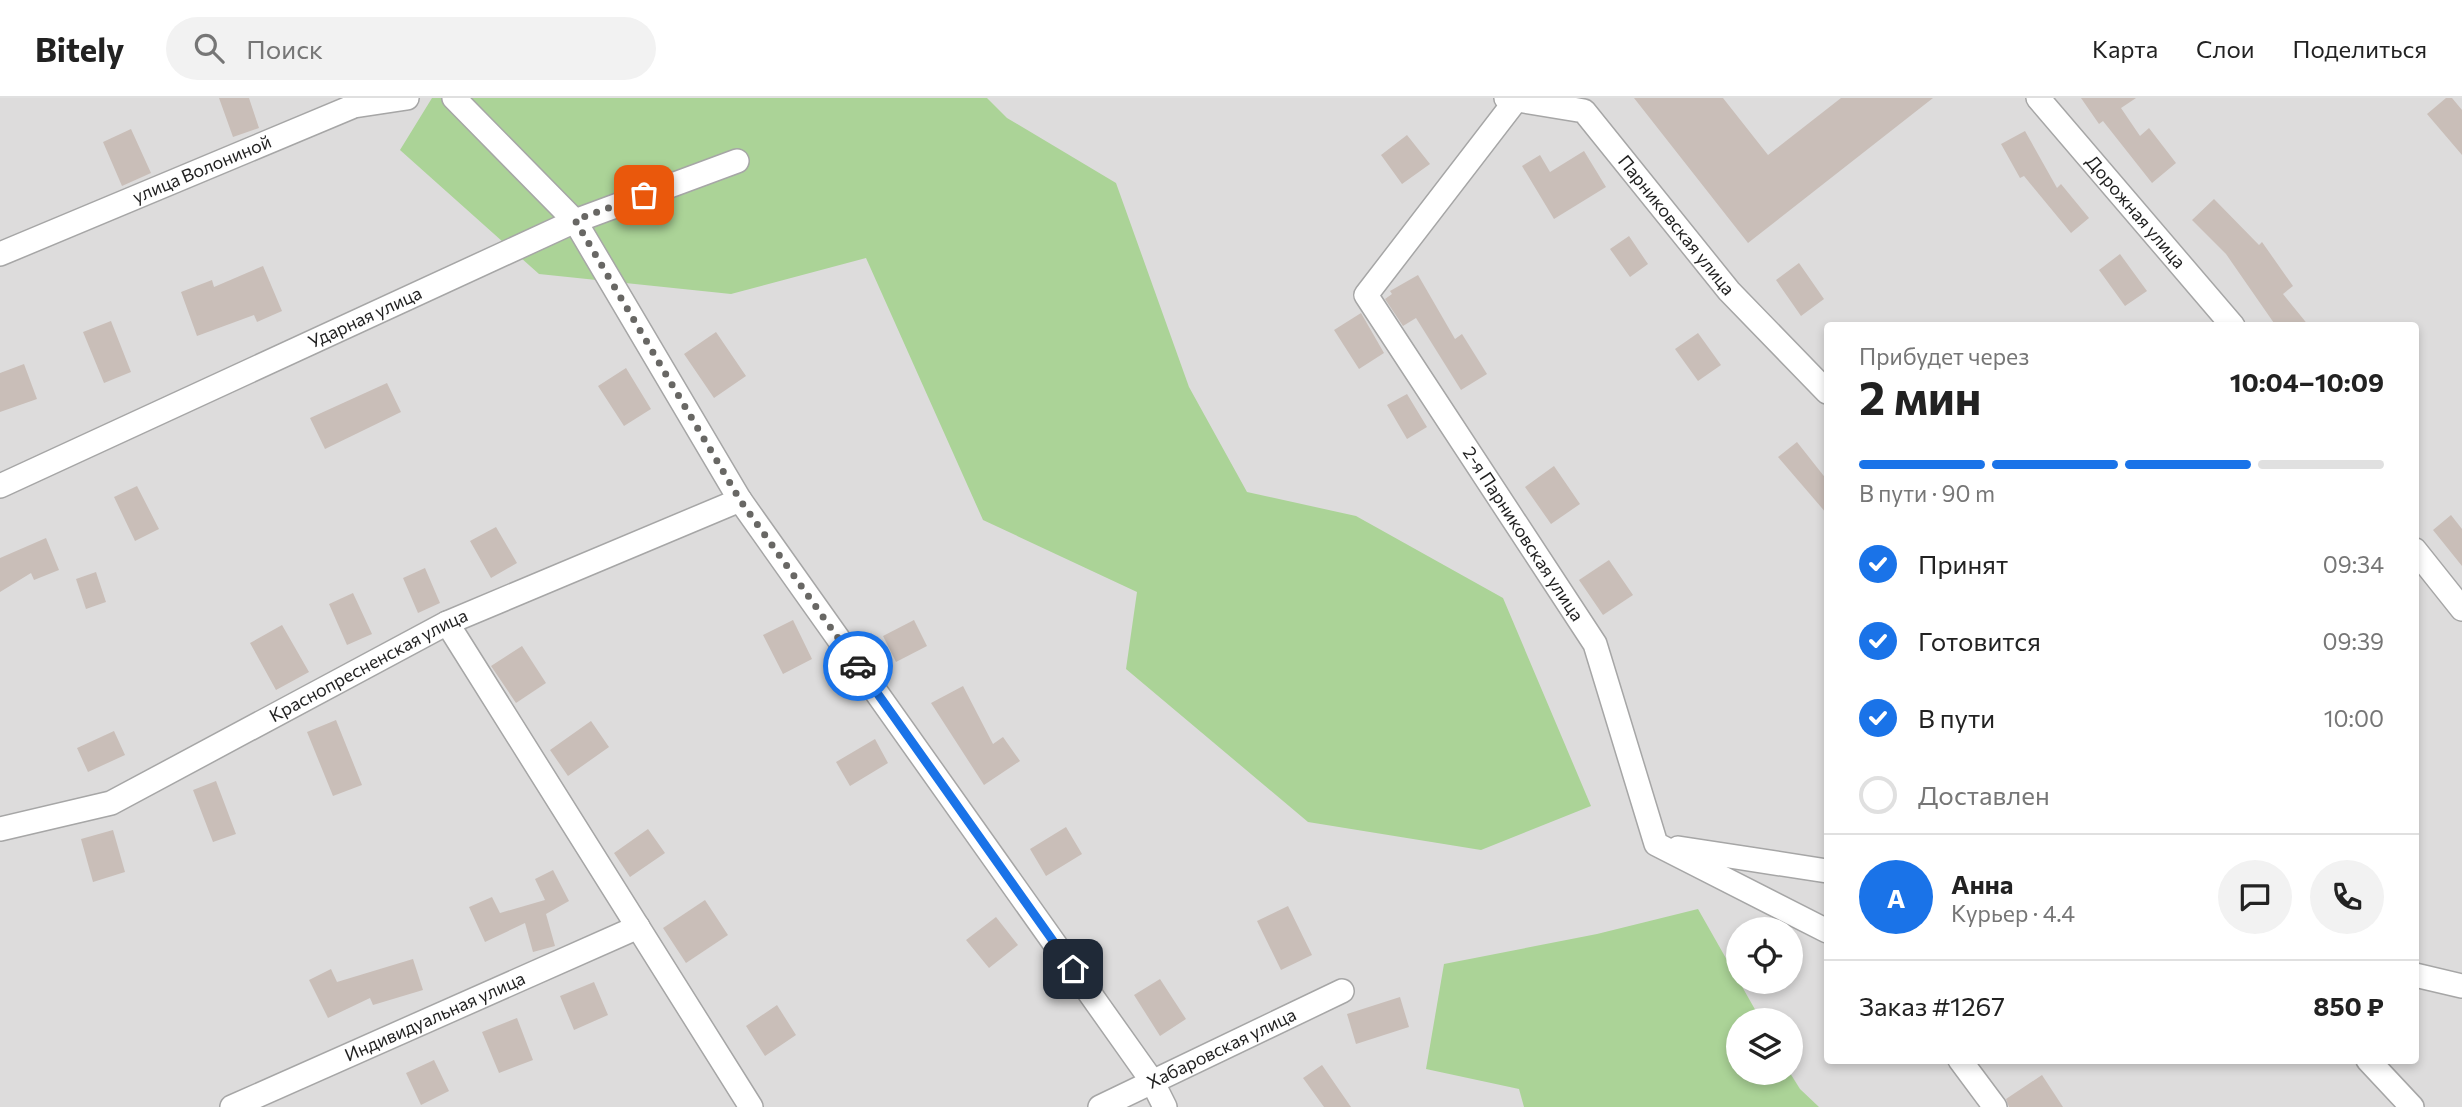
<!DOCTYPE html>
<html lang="ru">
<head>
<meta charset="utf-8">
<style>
	body { margin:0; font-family:Commissioner,sans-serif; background:#f2f2f2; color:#222; height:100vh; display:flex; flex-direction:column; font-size:26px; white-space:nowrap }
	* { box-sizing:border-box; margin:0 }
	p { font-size:23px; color:#767676 }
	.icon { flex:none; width:38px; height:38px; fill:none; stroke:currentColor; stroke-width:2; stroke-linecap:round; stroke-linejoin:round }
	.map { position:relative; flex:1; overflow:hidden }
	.sheet { position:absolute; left:1824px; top:224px; width:595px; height:742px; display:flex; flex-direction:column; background:#fff; border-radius:7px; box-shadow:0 4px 10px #0003 }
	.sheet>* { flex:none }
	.buttons { position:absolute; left:1726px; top:819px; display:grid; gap:14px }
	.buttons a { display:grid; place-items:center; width:77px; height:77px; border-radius:50%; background:#fff; box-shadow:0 4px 10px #0003; font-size:35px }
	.pin { position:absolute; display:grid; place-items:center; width:60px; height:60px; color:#fff; margin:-30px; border-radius:14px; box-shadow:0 4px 10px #0006 }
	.courier { position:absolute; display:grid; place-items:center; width:70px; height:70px; margin:-35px; border:5px solid #1a73e8; border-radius:50%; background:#fff; color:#222; box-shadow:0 2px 9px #0007 }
	.headline em { font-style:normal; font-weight:700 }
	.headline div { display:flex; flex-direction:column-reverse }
	.headline { display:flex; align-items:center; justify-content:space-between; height:119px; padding:0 35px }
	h1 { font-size:46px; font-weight:700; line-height:52px }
	.bar { display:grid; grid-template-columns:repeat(4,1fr); gap:10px 7px; align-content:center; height:84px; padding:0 35px }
	.bar i { height:9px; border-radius:5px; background:#e0e0e0 }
	.bar .on { background:#1a73e8 }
	.bar p { grid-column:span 4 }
	.line { display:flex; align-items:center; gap:18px; padding:0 35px; border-top:2px solid #e0e0e0 }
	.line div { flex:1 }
	.round { display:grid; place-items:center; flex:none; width:74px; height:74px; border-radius:37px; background:#f2f2f2 }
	ol { padding:0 35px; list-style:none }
	li { display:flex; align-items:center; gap:21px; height:77px }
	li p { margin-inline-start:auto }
	li .icon { padding:7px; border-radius:50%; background:#1a73e8; color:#fff; stroke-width:4 }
	li:last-child { color:#767676 }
	li i { width:38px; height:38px; border:4px solid #e0e0e0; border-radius:50% }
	header { display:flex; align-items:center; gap:42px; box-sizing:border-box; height:98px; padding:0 35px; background:#fff; border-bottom:2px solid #e0e0e0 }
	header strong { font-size:33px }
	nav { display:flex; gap:38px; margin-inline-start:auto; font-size:24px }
	.search { width:490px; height:63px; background:#f2f2f2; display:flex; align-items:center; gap:18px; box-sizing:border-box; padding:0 24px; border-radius:38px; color:#767676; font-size:26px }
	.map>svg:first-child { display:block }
	.residential { fill:#dddcdc; fill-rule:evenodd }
	.forest { fill:#abd397 }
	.building { fill:#c9beb8 }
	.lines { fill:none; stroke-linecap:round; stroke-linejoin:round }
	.street-casing { stroke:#a6a6a6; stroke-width:26 }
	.street { stroke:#fff; stroke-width:23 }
	.done { stroke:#686764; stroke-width:7; stroke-dasharray:0 12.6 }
	.route { stroke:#1a73e8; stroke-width:9 }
	.labels { text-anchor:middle; stroke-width:5; stroke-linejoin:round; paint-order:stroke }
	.street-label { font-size:18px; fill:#1f1f1f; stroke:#fff }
</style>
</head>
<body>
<header>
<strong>Bitely</strong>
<div class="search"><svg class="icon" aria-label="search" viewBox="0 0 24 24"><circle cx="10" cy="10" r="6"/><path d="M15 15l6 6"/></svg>Поиск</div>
<nav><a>Карта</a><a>Слои</a><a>Поделиться</a></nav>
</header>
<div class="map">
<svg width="2462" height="1009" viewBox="0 0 2462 1009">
	<rect width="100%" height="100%" fill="#f1ece5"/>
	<path class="residential" d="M0 0H2462V1009H0ZM1827 228H2415V962H1827ZM1738 831H1790V884H1738ZM1738 922H1790V975H1738Z"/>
	<path class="forest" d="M432 0H987L1007 20 1116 85 1189 289 1247 394 1356 418 1503 500 1591 708 1481 752 1308 724 1126 571 1137 494 983 422 866 160 731 196 539 176 400 52Z
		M1698 811 1761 922H1738V975H1790L1800 991 1819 1009H1524L1519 991 1426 971 1444 866 1597 836Z"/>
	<path class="building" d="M219 0H249L259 30 233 39Z
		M1634 0H1723L1768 57 1841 0H1933L1748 145Z
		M2081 0H2136L2121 10 2140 38 2149 30 2176 65 2152 85 2103 23 2099 26Z
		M2446 0H2452L2462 12V57L2427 16Z
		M131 31 151 75 122 88 103 44Z
		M2025 33 2057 90 2061 86 2089 120 2071 135 2024 78 2020 80 2001 46Z
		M1407 37 1430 66 1402 86 1381 57Z
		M1584 53 1606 89 1554 121 1522 68 1540 57 1550 74Z
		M2214 101 2259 147 2262 144 2293 188 2283 196 2309 228H2276L2226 156 2192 122Z
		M1629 138 1648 166 1630 179 1610 151Z
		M2120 156 2147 193 2125 208 2099 172Z
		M1799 165 1824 201 1801 218 1776 182Z
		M263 168 282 213 257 224 254 217 197 238 181 194 212 182 214 189Z
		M1418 177 1455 241 1462 236 1487 276 1461 292 1416 220 1403 228 1385 201 1392 196 1390 193Z
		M1361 215 1384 255 1359 271 1334 232Z
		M111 223 131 274 104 285 83 234Z
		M716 234 746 278 714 300 684 256Z
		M1698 235 1721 267 1698 283 1675 251Z
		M24 266 37 301 0 314V275Z
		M626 270 651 311 624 328 598 288Z
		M387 285 401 314 325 351 310 320Z
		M1407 296 1427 329 1407 341 1387 307Z
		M1797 344 1827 382V416L1778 359Z
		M1554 368 1580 406 1551 426 1525 389Z
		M137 388 159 431 135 443 114 399Z
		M2451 417 2462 431V468L2433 432Z
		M496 429 517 465 491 480 470 443Z
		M46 440 59 472 34 482 31 475 0 494V460Z
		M1609 462 1633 497 1603 517 1579 482Z
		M425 470 440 505 418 515 403 480Z
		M96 474 106 504 86 511 76 481Z
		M353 495 372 536 347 547 329 506Z
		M793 522 812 561 783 576 763 537Z
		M914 522 927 548 896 564 883 538Z
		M282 527 309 574 276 592 250 545Z
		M522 548 546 585 516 605 491 568Z
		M963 588 993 646 1003 639 1020 663 984 687 931 605Z
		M336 622 362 687 333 698 307 634Z
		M591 623 609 649 568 678 550 652Z
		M114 633 125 657 88 674 77 650Z
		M875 641 888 665 850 688 836 664Z
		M216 683 236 736 213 744 193 692Z
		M1066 729 1082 756 1046 778 1030 751Z
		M648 731 665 755 630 779 614 755Z
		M113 732 125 774 93 784 81 741Z
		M553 772 569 803 546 816 555 848 533 854 525 825 485 844 469 809 492 799 500 815 545 802 535 781Z
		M705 802 728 837 686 865 663 830Z
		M1288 808 1312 857 1281 872 1257 823Z
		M996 819 1018 847 989 870 966 842Z
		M413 861 423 892 373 907 370 900 328 920 309 882 331 871 337 884Z
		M1160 881 1186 921 1160 938 1134 897Z
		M594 884 608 917 574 932 560 898Z
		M1400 899 1409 929 1356 946 1347 916Z
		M777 907 796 937 765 958 746 928Z
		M517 920 533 962 499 975 482 934Z
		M434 962 449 993 421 1007 406 975Z
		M1322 967 1351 1009H1324L1303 980Z
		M2042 977 2063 1009H2009L2006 1001Z"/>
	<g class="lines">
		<g class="street-casing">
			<g id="street">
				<path d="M454 0 575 123 740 402 1152 983 1165 1009"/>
				<path id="s1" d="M1506 0 1584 13 1729 193 1827 294"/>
				<path id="s2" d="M2038 0 2233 228"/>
				<path id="s3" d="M1516 2 1366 197 1595 546 1656 746 1827 833"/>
				<path id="s4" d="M0 156 354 8 407 0"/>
				<path id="s5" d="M0 388 575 123 737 63"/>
				<path d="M2415 452 2462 511"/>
				<path d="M447 525 751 1009"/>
				<path id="s6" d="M0 731 111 705 447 525 740 402"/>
				<path d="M1678 750 1827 773"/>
				<path d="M2415 877 2462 888"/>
				<path d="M1960 962 1995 1009"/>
				<path d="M2368 962 2412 1009"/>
				<path id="s7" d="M232 1009 638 829"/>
				<path id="s8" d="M1100 1009 1342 893"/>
			</g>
		</g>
		<use href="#street" class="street"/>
	</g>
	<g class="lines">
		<path class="done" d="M644 97 575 122 740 402 858 568"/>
		<path class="route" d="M858 568 1073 871"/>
	</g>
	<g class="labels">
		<g class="street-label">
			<text dy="6" stroke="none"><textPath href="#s4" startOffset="219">улица Волониной</textPath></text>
			<text dy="6" stroke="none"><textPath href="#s2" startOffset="150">Дорожная улица</textPath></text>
			<text dy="6" stroke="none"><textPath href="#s1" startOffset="226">Парниковская улица</textPath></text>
			<text dy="6" stroke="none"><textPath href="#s5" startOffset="402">Ударная улица</textPath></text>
			<text dy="6" stroke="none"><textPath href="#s3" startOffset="532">2-я Парниковская улица</textPath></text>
			<text dy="6" stroke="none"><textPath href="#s6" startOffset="406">Краснопресненская улица</textPath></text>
			<text dy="6" stroke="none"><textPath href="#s7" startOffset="222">Индивидуальная улица</textPath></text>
			<text dy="6" stroke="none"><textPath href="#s8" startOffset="135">Хабаровская улица</textPath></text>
		</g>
	</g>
</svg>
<div class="buttons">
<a><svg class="icon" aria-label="locate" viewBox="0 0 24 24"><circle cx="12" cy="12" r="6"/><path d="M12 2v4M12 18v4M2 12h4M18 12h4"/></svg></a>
<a><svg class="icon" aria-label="layers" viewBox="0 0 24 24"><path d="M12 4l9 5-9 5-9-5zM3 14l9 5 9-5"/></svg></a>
</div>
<div class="pin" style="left:644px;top:97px;background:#ea580c"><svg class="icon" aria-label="bag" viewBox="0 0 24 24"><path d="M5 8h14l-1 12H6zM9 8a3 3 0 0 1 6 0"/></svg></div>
<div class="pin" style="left:1073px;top:871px;background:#1f2937"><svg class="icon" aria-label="home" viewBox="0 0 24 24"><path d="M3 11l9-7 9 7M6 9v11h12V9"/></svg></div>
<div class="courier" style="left:858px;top:568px"><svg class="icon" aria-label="car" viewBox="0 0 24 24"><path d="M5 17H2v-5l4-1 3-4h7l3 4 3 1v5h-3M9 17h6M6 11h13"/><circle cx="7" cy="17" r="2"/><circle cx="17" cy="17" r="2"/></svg></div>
<section class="sheet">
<div class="headline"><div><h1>2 мин</h1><p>Прибудет через</p></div><em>10:04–10:09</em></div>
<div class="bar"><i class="on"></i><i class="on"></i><i class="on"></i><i></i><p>В пути · 90 m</p></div>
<ol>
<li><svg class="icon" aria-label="check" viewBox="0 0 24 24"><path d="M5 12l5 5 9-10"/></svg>Принят<p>09:34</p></li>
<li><svg class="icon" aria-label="check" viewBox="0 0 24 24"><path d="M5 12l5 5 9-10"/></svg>Готовится<p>09:39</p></li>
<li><svg class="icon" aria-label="check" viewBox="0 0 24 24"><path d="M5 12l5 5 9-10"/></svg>В пути<p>10:00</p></li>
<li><i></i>Доставлен</li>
</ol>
<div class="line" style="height:126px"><b class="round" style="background:#1a73e8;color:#fff">А</b><div><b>Анна</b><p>Курьер · 4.4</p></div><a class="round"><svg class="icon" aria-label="chat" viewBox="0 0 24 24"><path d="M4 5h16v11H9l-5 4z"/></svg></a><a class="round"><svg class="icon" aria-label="phone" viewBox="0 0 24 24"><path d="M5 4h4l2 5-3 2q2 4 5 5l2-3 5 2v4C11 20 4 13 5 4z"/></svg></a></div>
<div class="line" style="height:91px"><div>Заказ #1267</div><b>850 ₽</b></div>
</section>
</div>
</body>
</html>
